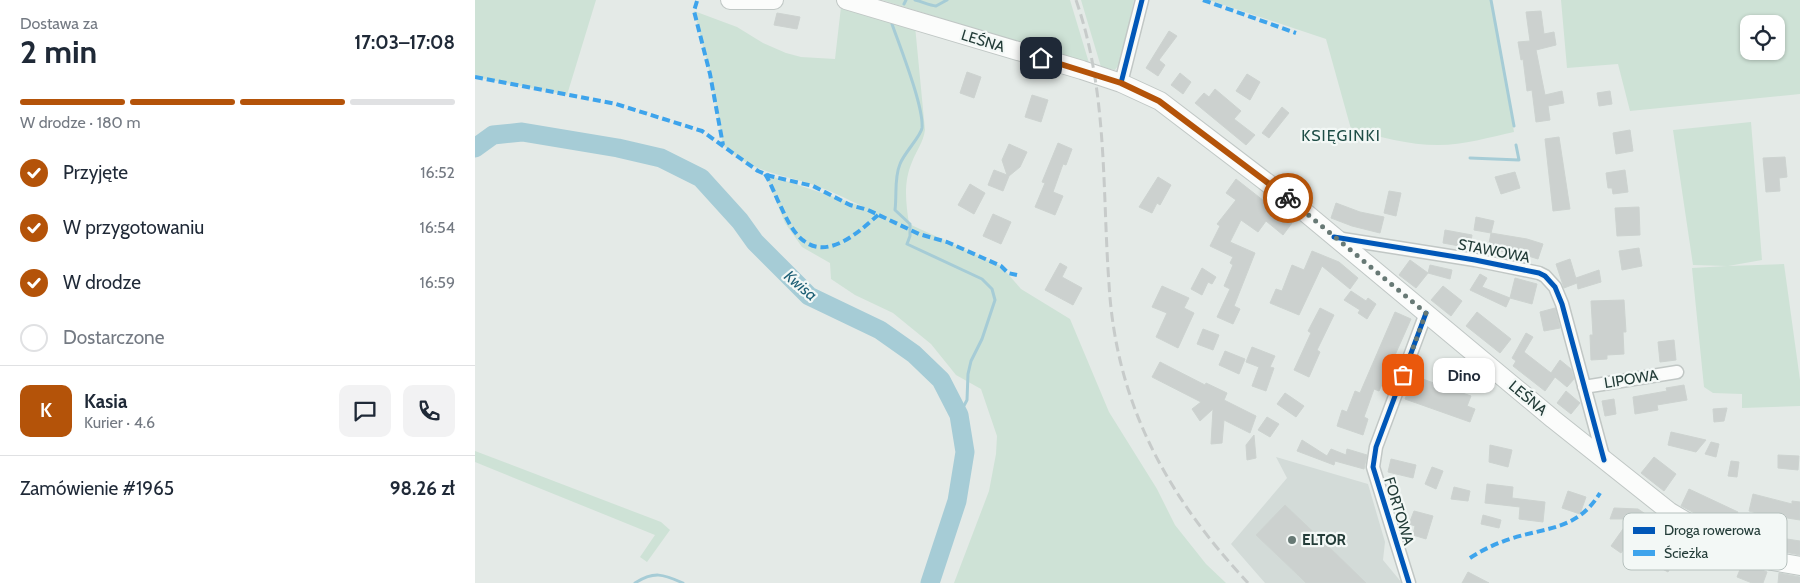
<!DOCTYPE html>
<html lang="pl">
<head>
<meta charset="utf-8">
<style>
	body { margin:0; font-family:Cabin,sans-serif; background:#f2f2f3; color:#1f2937; height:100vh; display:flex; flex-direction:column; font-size:19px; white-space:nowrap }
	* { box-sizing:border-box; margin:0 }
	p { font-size:16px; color:#747a83 }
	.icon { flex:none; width:28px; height:28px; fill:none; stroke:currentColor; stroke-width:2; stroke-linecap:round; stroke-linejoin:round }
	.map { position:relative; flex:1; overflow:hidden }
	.side { display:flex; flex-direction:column; background:#fff; width:475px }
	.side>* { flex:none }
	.fabs { position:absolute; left:1265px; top:15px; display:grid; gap:10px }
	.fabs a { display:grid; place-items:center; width:45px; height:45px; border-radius:10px; background:#fff; box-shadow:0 1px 4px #0004; font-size:25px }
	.pin { position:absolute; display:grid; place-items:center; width:42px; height:42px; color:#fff; margin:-21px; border-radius:10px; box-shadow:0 2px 8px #0006 }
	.courier { position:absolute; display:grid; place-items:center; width:50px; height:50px; margin:-25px; border:4px solid #b45309; border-radius:50%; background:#fff; color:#222; box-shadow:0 1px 6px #0007 }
	.bubble { position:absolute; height:35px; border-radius:10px; background:#fff; box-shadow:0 1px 4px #0004; font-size:16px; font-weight:800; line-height:35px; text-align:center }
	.summary em { font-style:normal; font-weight:800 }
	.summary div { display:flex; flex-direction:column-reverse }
	.summary { display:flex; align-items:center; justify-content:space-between; height:85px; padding:0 20px }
	h1 { font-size:32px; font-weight:800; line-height:38px }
	.bar { display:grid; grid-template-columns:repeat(4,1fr); gap:8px 5px; align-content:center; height:60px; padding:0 20px }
	.bar i { height:6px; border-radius:4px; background:#e0e1e3 }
	.bar .active { background:#b45309 }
	.bar p { grid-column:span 4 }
	.line { display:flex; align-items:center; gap:12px; padding:0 20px; border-top:1px solid #e0e1e3 }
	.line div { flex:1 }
	.round { display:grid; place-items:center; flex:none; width:52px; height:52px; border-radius:10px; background:#f2f2f3 }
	ol { padding:0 20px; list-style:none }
	li { display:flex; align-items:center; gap:15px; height:55px }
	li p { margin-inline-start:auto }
	li .icon { padding:5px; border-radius:50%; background:#b45309; color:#fff; stroke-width:4 }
	li:last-child { color:#747a83 }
	li i { width:28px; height:28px; border:2px solid #e0e1e3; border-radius:50% }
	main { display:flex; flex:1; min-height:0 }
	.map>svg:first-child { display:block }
	.built { fill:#d3dbd8 }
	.green { fill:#cee2d6; fill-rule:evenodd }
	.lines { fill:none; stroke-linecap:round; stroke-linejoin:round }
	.stream { stroke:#a6ccd6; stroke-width:3 }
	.river { stroke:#a6ccd6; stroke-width:19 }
	.building { fill:#ccd1cf; stroke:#cdd3d0 }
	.street-casing { stroke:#c1c7c5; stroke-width:15 }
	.secondary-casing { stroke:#c0c7c5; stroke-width:20 }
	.street { stroke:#fbfcfb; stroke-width:12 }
	.secondary { stroke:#fbfcfb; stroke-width:18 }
	.rail { stroke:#c7cbca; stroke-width:3; stroke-dasharray:10 5; stroke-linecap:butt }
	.quiet { stroke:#3ea4ec; stroke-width:4; stroke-dasharray:8 4; stroke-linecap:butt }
	.cycleway-casing { stroke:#f3f8f6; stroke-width:8 }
	.cycleway { stroke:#0057b8; stroke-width:5 }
	.done { stroke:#677975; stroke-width:5; stroke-dasharray:0 9 }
	.route { stroke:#b45309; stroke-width:6 }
	.poi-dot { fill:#677975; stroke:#f3f8f6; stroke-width:2 }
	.labels { text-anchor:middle; stroke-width:4.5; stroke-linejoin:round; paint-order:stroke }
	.street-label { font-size:15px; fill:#233c38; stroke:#f3f8f6 }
	.poi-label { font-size:15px; font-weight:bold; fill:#233c38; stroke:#f3f8f6; text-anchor:start }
	.neighbourhood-label { font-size:16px; letter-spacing:1px; fill:#1f4e47; stroke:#f3f8f6 }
	.water-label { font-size:16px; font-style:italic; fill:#1f6076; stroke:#f3f8f6 }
	.key { fill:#f3f8f6; stroke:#b5c0bd; stroke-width:1 }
	.key-label { font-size:14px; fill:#233c38 }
</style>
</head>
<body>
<main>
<section class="side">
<div class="summary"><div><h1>2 min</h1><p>Dostawa za</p></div><em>17:03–17:08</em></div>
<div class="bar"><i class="active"></i><i class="active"></i><i class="active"></i><i></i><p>W drodze · 180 m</p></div>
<ol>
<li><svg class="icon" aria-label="check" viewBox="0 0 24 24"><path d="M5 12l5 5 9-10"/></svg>Przyjęte<p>16:52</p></li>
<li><svg class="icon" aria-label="check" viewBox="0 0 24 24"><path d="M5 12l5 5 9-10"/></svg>W przygotowaniu<p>16:54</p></li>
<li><svg class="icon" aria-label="check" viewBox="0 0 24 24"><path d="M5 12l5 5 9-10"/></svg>W drodze<p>16:59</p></li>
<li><i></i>Dostarczone</li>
</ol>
<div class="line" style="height:90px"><b class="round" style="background:#b45309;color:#fff">K</b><div><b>Kasia</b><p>Kurier · 4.6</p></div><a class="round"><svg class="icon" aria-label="chat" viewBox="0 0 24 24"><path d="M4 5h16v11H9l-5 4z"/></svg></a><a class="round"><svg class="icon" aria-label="phone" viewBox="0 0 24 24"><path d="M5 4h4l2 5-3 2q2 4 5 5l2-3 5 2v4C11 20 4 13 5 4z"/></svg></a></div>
<div class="line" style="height:65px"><div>Zamówienie #1965</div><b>98.26 zł</b></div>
</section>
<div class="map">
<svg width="1325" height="583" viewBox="0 0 1325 583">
	<rect width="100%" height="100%" fill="#e4eae7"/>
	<path class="built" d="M801 457 893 484 910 542 908 560 927 583H790L756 544 812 478Z"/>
	<path class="green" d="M0 0H121L92 95 0 77Z
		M407 0H595L614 63 585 55Z
		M606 0H659L645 63 640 70 626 67Z
		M734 0H1016L1039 132C1015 137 989 145 963 145 934 145 904 137 876 129L851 39Z
		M1086 0H1325V94L1155 111 1143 64 1092 68ZM1274 24H1301V51H1274Z
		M366 7 440 26 450 130C448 143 441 151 437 162 428 183 431 203 434 224L526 266 546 289 595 319 634 412 682 489 700 525 731 564 751 583H479L514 491 521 454 522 436 506 389 481 375 456 344 418 313 380 295 356 279 355 263 327 247 310 223 290 174 389 207C372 199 354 190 336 184 300 173 277 172 248 145L235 74 219 11 262 27 288 43 311 53 326 57 360 59Z
		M1276 122 1287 260 1253 266 1309 264 1325 380V406L1267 408V394L1238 393 1229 387 1217 268 1252 266 1218 265 1198 130Z
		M0 451 186 522 195 530 172 562 165 557 180 535 0 462Z"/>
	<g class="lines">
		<path class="stream" d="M440 0C448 2 454 5 461 6L472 0
			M1016 0 1039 126
			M429 4 431 0
			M417 24C425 47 449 107 447 128 446 136 429 153 425 164 419 178 422 194 420 210L435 224V236L432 244 507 279 517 289 520 300 507 339 496 361 493 374 492 400 484 415
			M995 158 1044 160 1041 145
			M160 583C179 571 188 574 208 583"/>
		<path class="river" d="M0 148 18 135 47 132 143 148 186 158 226 178 265 221 280 242 334 296 405 330 439 354 466 380 484 415 490 452 482 501 455 583"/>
	</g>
	<path class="building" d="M1066 11 1069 34 1079 32 1081 45 1061 50 1070 95 1087 91 1089 103 1073 106 1075 120 1061 122 1057 90 1052 91 1048 59 1046 60 1043 42 1055 41 1051 12Z
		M302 13 325 17 322 29 299 25Z
		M694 31 702 36 684 60 690 65 683 76 671 68Z
		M492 72 506 77 499 98 485 93Z
		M705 73 716 82 708 94 696 85Z
		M772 74 785 82 775 100 761 91Z
		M740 89 766 111 759 119 780 135 771 145 720 103 729 93 734 97Z
		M1135 91 1137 104 1124 106 1122 93Z
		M557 95 573 100 566 122 550 117Z
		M807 107 814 113 794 138 787 133Z
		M1155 130 1158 151 1141 154 1138 133Z
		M1084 137 1095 209 1078 211 1070 139Z
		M583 143 597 149 591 165 588 164 578 192 588 196 580 215 560 207 570 183 567 182Z
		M534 144 552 152 545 167 534 176 528 191 513 185 519 170 532 175 527 160Z
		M1310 157 1312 177 1304 178 1305 191 1291 192 1288 158Z
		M1150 170 1153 192 1138 194 1137 188H1133L1131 173Z
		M1040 172 1045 188 1026 194 1020 177Z
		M683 177 696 185 685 205 682 203 677 213 664 207Z
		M761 179 817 223 808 235 791 221 783 232 766 220 755 242 780 253 759 306 765 309 758 324 742 317 755 289 749 286 758 265 755 263 758 257 735 246 745 226 742 224 761 200 751 193Z
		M495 184 510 193 499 214 483 205Z
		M914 191 926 193 921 216 909 213Z
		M861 203 885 212 909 217 905 233 877 226 856 218Z
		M1164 207 1165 235 1142 236 1140 208Z
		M518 214 536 222 526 244 508 236Z
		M1001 217 1019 221 1016 233 999 230Z
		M970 230 997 235 995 248 968 243Z
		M1016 233 1052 239 1068 244 1063 259 1037 251 1036 253 1013 249Z
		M1164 248 1167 266 1147 270 1144 251Z
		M837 251 864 262 883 278 875 289 847 266 824 315 795 303 801 289 807 291 817 265 829 270Z
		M1095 259 1102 282 1101 278 1124 270 1126 282 1103 289 1102 283 1089 288 1081 264Z
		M935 260 953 273 941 288 924 275Z
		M585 263 592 267 587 277 607 288 598 305 570 290Z
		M955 265 977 270 975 279 953 273Z
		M727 268 741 277 737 284 733 282 727 295 716 289Z
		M1005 274 1012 278 1007 287 1035 298 1031 307 995 290Z
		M1040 278 1062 284 1057 304 1035 298Z
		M687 286 714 298 709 308 719 313 703 348 681 337 692 313 677 307Z
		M968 286 987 301 976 316 956 300Z
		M876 291 891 301 893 298 901 304 892 319 883 313 885 310 869 300Z
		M1149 300 1151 332H1148L1149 354 1132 355V359L1116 360 1115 335H1118L1116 301Z
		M845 308 859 315 842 350 845 352 834 377 819 370 836 333 833 331Z
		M1080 308 1085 328 1069 331 1065 312Z
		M920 312 936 319 904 391 899 389 889 417 893 419 888 435 862 426 867 410 872 412 880 391 885 393Z
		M1002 312 1036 339 1025 353 991 326Z
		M728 329 744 335 738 350 722 344Z
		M1051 333 1058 337 1049 352 1076 373 1085 360 1096 369 1099 379 1092 387 1080 377 1070 391 1038 366 1041 361 1037 358Z
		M1199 340 1201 360 1185 362 1183 342Z
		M777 347 800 356 795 367 799 368 791 391 777 386 784 367 771 362Z
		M750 351 770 359 764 374 744 365Z
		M685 362 730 385 731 383 752 393 749 400 781 416 775 433 749 420 747 443 736 444 738 409 725 421 717 409 726 402 677 377Z
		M939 376 996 396 992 406 1000 409 995 422 930 399Z
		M1209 385 1212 400 1182 405 1183 410 1160 414 1158 397 1192 391 1191 388Z
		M1091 391 1105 403 1096 414 1082 403Z
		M810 393 829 406 821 417 802 404Z
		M1139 399 1141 414 1130 416 1127 401Z
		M1252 408 1249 421 1239 422 1238 409Z
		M792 417 804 424 795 437 783 430Z
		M1196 432 1231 440 1221 452 1193 445Z
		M779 435 781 458 772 460 771 445Z
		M827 440 852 456 856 449 871 455 872 449 892 455 889 469 860 461 859 465 822 451Z
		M1236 442 1244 444 1241 457 1230 454Z
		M1015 445 1037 450 1033 467 1014 462Z
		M1303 455 1324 456 1323 470 1303 468Z
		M1179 457 1201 474 1189 491 1166 473Z
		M916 459 941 465 938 478 913 472Z
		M1256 461 1264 462 1262 477 1253 476Z
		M957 467 968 471 961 489 950 484Z
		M1012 484 1038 487 1037 498 1070 502 1068 522 1044 519 1045 507 1010 503Z
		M979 487 995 491 993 501 976 499Z
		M1214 489 1263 512 1254 531 1206 506Z
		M1093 491 1111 497 1105 514 1087 508Z
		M1278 494 1317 504V501L1325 502V520L1306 517 1305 519 1274 511Z
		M810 505 852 545 891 583H831L823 575 781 535Z
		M1139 508 1163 509 1172 515 1146 553 1136 546 1155 519H1135Z
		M939 511 958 516 951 539 938 535 940 526 934 524Z
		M1008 515 1026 520 1024 528 1006 524Z
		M1186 523 1206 533 1205 535 1240 551 1233 567 1203 553 1193 572 1180 565 1190 545 1178 538Z
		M1312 539 1325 541V555L1310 552Z
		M1268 562 1292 572 1288 583H1277L1262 577Z
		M993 572 1014 583H987Z
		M1304 573 1325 577V583H1303Z"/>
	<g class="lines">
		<g class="street-casing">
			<path id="street" d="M646 83 667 0
				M861 238 1000 260 1064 273 1070 276 1080 287 1087 304 1129 460
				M1109 387 1202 372
				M934 583 898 467 901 447 951 313"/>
		</g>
		<g class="secondary-casing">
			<path id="secondary" d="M255 0H299
				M371 0 607 70 646 83 685 101 820 204 1078 419 1195 512 1224 529 1271 550 1297 561 1325 566"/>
		</g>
		<use href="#street" class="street"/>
		<use href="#secondary" class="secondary"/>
		<path class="rail" d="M601 0C633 92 627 188 634 284 641 404 692 496 773 583"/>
		<path class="quiet" d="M728 0 821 33
			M222 1 219 11 235 74 248 145
			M0 77 141 104 227 131 283 171 295 176 338 186 375 205 393 210 444 234 472 242 526 266 533 273 542 275
			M290 174C297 185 301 198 307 209 312 220 319 234 329 241 354 260 385 231 403 215
			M995 558C1009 549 1022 543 1038 538 1074 527 1103 529 1125 493"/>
		<g class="cycleway-casing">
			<path id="cycleway" d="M646 83 667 0
				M859 237 1000 260 1064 273 1070 276 1080 287 1087 304 1129 460
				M934 583 898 467 901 447 951 313"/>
		</g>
		<use href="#cycleway" class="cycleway"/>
	</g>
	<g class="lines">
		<path class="done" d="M813 198 951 313 928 375"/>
		<path class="route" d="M566 58 646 83 684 101 813 198"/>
	</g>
	<circle class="poi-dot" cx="817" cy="540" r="5"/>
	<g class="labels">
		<g class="street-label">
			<text transform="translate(508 41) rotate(17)" y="5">LEŚNA</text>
			<text transform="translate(1019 251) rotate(11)" y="5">STAWOWA</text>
			<text transform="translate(1156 379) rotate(-9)" y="5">LIPOWA</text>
			<text transform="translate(1053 398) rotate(40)" y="5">LEŚNA</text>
			<text transform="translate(924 511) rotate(73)" y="5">FORTOWA</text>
		</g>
		<g class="poi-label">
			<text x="827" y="545">ELTOR</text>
		</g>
		<g class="neighbourhood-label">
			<text x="866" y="141">KSIĘGINKI</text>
		</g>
		<g class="water-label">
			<text transform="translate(326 285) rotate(40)" y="6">Kwisa</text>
		</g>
	</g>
	<rect x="1148" y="513" width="164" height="57" rx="8" class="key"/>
	<rect x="1158" y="527" width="22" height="7" fill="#0057b8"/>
	<rect x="1158" y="550" width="22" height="6" fill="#3ea4ec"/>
	<g class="key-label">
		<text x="1189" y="535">Droga rowerowa</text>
		<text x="1189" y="558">Ścieżka</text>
	</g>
</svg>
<div class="fabs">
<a><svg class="icon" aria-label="locate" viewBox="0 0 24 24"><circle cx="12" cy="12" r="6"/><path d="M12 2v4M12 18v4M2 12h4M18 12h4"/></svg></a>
</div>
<div class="pin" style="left:928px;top:375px;background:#ea580c"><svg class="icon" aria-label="bag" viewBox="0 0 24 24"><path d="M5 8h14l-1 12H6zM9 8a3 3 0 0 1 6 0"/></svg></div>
<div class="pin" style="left:566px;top:58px;background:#1f2937"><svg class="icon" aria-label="home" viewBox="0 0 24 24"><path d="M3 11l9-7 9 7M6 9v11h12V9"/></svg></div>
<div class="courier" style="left:813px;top:198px"><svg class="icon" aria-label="bike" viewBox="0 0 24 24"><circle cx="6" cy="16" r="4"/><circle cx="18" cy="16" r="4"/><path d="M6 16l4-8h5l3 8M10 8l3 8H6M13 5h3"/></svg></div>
<div class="bubble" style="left:958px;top:358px;width:62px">Dino</div>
</div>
</main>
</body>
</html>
